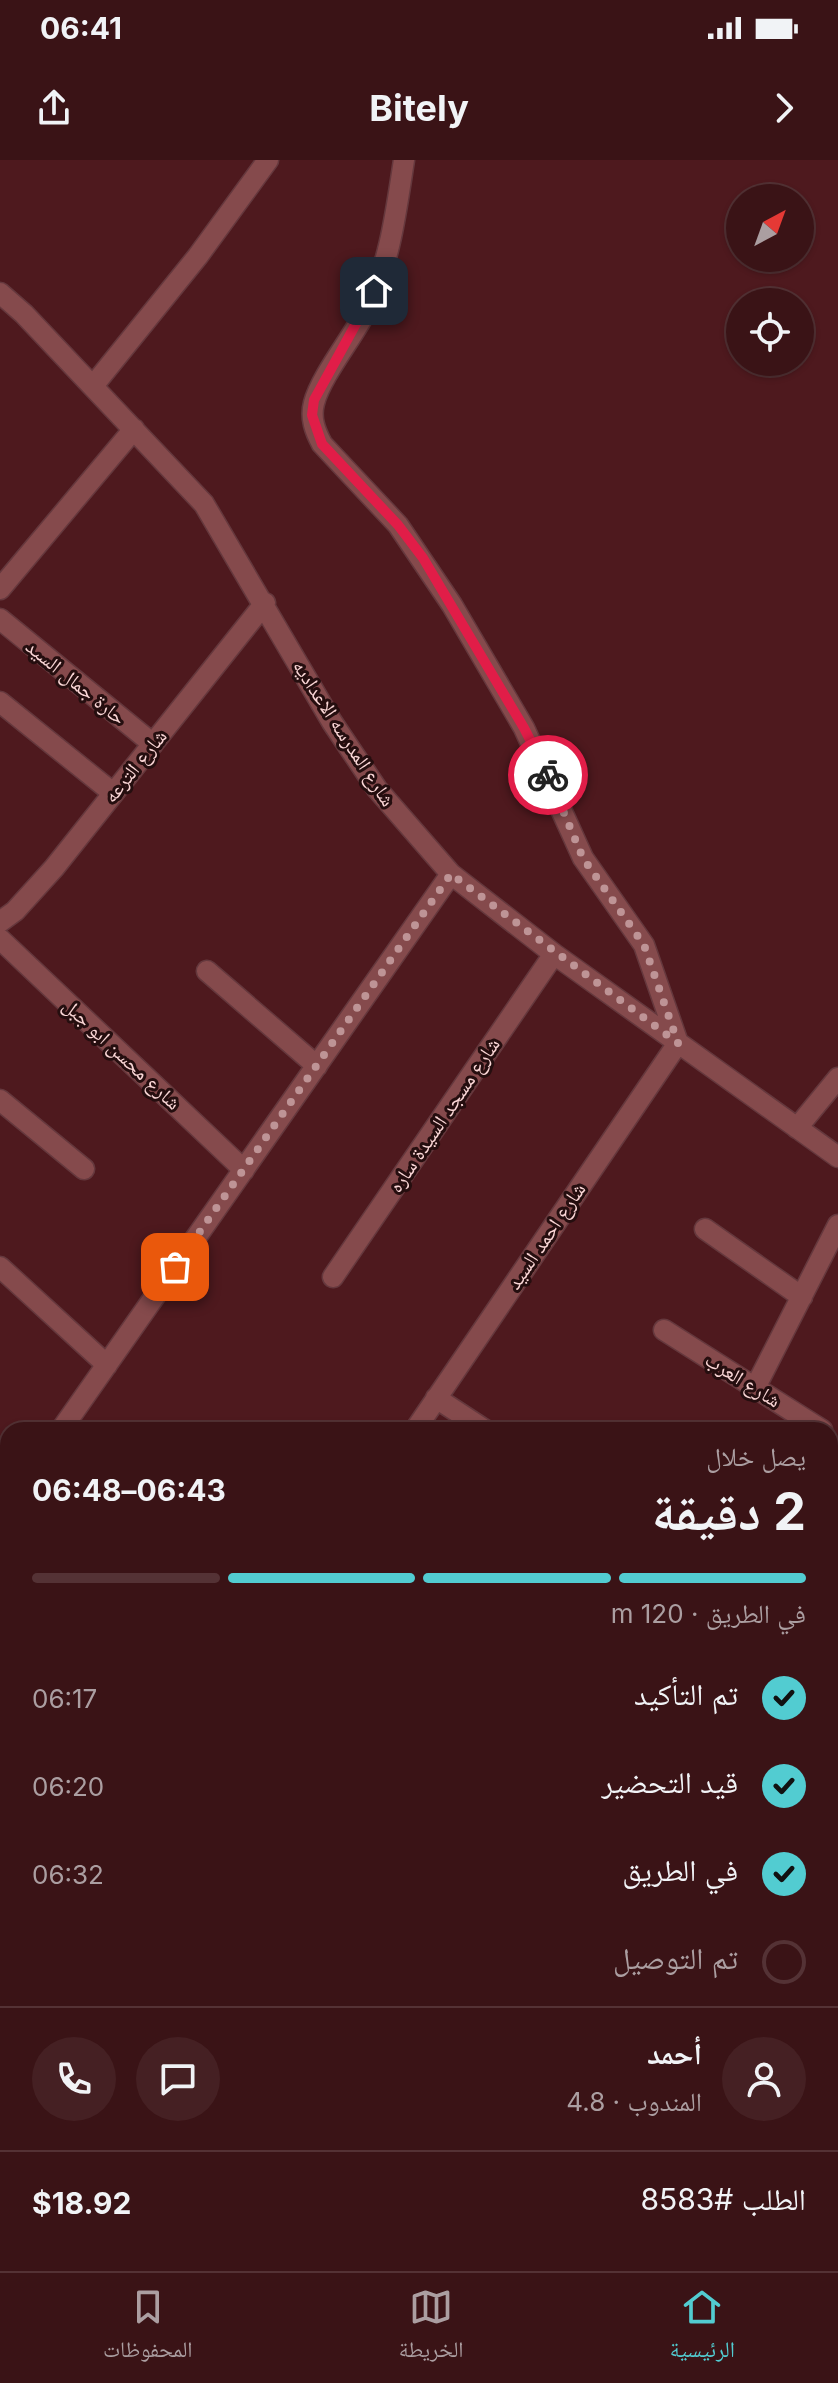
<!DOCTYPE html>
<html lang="ar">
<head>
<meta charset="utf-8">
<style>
	body { margin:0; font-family:Inter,"Noto Naskh Arabic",sans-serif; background:#452023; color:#f1f3f6; direction:rtl; height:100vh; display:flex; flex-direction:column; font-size:30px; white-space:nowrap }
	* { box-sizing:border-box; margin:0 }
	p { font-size:26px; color:#ab9ea1 }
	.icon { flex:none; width:44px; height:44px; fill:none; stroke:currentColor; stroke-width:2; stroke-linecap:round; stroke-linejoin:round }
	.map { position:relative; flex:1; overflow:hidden; direction:ltr }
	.drawer { position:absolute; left:0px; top:1262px; width:838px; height:850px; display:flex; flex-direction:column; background:#3a1316; border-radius:24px 24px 0 0; box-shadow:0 2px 6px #0004,0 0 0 2px #543235; direction:rtl }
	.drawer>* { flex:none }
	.needle { width:52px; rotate:41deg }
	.tools { position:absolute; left:726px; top:24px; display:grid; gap:16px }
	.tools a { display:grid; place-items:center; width:88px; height:88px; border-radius:50%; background:#3a1316; box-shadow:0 2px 6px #0004,0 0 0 2px #543235; font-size:40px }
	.pin { position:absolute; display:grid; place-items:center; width:68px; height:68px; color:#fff; margin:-34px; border-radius:16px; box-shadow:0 4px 12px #0006 }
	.courier { position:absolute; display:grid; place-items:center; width:80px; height:80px; margin:-40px; border:6px solid #e11d48; border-radius:50%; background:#fff; color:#222; box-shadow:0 2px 10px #0007 }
	.headline em { font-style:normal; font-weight:700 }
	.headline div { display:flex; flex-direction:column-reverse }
	.headline { display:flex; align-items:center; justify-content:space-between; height:136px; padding:0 32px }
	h1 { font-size:52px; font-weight:700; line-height:60px }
	.bar { display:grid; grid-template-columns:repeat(4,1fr); gap:12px 8px; align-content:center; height:96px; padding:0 32px }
	.bar i { height:10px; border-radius:6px; background:#543235 }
	.bar .active { background:#52ccd1 }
	.bar p { grid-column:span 4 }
	.line { display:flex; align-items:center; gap:20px; padding:0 32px; border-top:2px solid #543235 }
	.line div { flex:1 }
	.round { display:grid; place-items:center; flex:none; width:84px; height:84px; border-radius:42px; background:#452023 }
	ol { padding:0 32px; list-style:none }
	li { display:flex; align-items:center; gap:24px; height:88px }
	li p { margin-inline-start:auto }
	li .icon { padding:8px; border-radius:50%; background:#52ccd1; color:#111; stroke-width:4 }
	li:last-child { color:#ab9ea1 }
	li i { width:44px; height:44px; border:4px solid #543235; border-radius:50% }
	.status { display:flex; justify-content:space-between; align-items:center; height:56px; padding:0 40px; background:#3a1316; direction:ltr }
	.status svg { height:22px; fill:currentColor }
	header { display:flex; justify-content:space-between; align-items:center; height:104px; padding:0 32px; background:#3a1316; font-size:36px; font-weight:700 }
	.tab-bar { display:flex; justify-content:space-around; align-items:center; height:112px; border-top:2px solid #543235; background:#3a1316; font-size:22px; color:#ab9ea1 }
	.tab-bar a { display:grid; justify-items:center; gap:4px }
	.tab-bar .active { color:#52ccd1 }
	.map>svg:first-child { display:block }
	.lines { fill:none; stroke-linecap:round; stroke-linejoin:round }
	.minor-casing { stroke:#65383d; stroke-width:23 }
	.minor { stroke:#854a4c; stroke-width:20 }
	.done { stroke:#be9496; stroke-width:8; stroke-dasharray:0 14.4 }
	.route { stroke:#e11d48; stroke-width:10 }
	.labels { text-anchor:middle; stroke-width:6; stroke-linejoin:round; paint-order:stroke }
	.street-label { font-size:20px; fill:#fad6d6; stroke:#250e0f }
</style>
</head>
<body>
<div class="status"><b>06:41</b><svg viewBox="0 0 49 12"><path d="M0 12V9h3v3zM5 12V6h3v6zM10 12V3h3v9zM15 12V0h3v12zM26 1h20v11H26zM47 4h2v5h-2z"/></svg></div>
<header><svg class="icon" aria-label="forward" viewBox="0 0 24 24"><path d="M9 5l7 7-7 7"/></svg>Bitely<svg class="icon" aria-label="share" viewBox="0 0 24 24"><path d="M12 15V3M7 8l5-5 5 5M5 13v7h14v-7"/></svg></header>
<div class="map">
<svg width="838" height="2111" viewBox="0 0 838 2111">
	<rect width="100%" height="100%" fill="#4e191e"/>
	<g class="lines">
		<g class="minor-casing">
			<path id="minor" d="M404 0C396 52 390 103 366 151 353 177 321 216 314 243 310 258 315 271 322 284L398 365 452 445 524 568 583 698 644 785 678 883 415 1270
				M0 133 24 154 204 344 332 562 377 629 451 714 554 794 838 997
				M93 226 198 96 268 0
				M0 429 134 269
				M0 459 153 584
				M0 542 113 633
				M0 762 15 751 54 708 265 443
				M0 779 244 1010
				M207 811 317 906
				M0 940 84 1009
				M797 968 838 918
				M705 1069 802 1137
				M0 1107 107 1205
				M333 1117 554 794
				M664 1170 822 1270
				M755 1228 838 1065
				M436 1238 485 1270
				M61 1270 451 714
				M0 1311 8 1318
				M0 1355 8 1345
				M830 1522 838 1527
				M830 1665 838 1653
				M0 2010 8 2016
				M830 2087 838 2093
				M125 2104 133 2111
				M408 2104 418 2111
				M542 2111 547 2104"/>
		</g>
		<use href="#minor" class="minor"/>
	</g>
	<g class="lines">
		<path class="done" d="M175 1107 451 714 678 883 644 785 583 698 548 615"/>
		<path class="route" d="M374 131 314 240 312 255 322 284 398 365 423 398 524 568 548 615"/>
	</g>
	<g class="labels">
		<g class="street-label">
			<text transform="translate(76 522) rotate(39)" y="7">حارة جمال السيد</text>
			<text transform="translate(344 573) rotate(57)" y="7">شارع المدرسه الاعداديه</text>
			<text transform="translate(135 606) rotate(-51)" y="7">شارع الترعه</text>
			<text transform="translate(122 894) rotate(43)" y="7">شارع محسن ابو جبل</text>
			<text transform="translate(444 955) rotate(-56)" y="7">شارع مسجد السيدة ساره</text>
			<text transform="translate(546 1076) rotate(-56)" y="7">شارع احمد السيد</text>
			<text transform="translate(743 1220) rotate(32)" y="7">شارع العرب</text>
		</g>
	</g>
</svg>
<div class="tools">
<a><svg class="needle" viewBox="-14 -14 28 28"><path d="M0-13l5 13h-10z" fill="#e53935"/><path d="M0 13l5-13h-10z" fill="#ab9ea1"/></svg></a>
<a><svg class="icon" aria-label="locate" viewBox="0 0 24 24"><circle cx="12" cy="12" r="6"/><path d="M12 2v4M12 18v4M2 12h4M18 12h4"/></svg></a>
</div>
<div class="pin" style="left:175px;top:1107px;background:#ea580c"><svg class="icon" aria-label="bag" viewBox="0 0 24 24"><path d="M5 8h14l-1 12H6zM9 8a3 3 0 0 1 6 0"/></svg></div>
<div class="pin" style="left:374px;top:131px;background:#1f2937"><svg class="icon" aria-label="home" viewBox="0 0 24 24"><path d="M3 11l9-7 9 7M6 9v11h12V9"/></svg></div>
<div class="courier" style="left:548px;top:615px"><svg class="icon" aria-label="bike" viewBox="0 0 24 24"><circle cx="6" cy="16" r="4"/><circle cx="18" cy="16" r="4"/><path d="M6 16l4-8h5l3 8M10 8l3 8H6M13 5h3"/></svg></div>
<section class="drawer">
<div class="headline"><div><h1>2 دقيقة</h1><p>يصل خلال</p></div><em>06:43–06:48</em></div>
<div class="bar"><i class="active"></i><i class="active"></i><i class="active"></i><i></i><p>في الطريق · 120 m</p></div>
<ol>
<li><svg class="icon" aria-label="check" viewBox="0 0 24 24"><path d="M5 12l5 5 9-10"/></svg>تم التأكيد<p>06:17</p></li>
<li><svg class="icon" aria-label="check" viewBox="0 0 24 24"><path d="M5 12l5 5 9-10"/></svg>قيد التحضير<p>06:20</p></li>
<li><svg class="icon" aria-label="check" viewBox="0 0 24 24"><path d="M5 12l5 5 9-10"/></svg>في الطريق<p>06:32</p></li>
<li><i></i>تم التوصيل</li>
</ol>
<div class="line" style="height:144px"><a class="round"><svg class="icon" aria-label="person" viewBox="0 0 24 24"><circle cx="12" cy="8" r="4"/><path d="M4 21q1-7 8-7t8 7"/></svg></a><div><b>أحمد</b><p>المندوب · 4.8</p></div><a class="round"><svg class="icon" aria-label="chat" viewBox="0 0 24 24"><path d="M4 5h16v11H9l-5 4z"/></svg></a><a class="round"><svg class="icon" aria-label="phone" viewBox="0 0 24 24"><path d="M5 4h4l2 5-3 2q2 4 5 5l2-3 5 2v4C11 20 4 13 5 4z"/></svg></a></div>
<div class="line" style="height:104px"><div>الطلب #8583</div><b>$18.92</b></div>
</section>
</div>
<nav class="tab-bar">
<a class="active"><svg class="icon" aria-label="home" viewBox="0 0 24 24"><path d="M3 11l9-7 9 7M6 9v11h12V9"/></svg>الرئيسية</a>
<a><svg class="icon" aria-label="map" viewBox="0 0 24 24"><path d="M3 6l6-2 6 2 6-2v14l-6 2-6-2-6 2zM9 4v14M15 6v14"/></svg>الخريطة</a>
<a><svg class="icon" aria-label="saved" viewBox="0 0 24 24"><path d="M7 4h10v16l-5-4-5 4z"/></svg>المحفوظات</a>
</nav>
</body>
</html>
